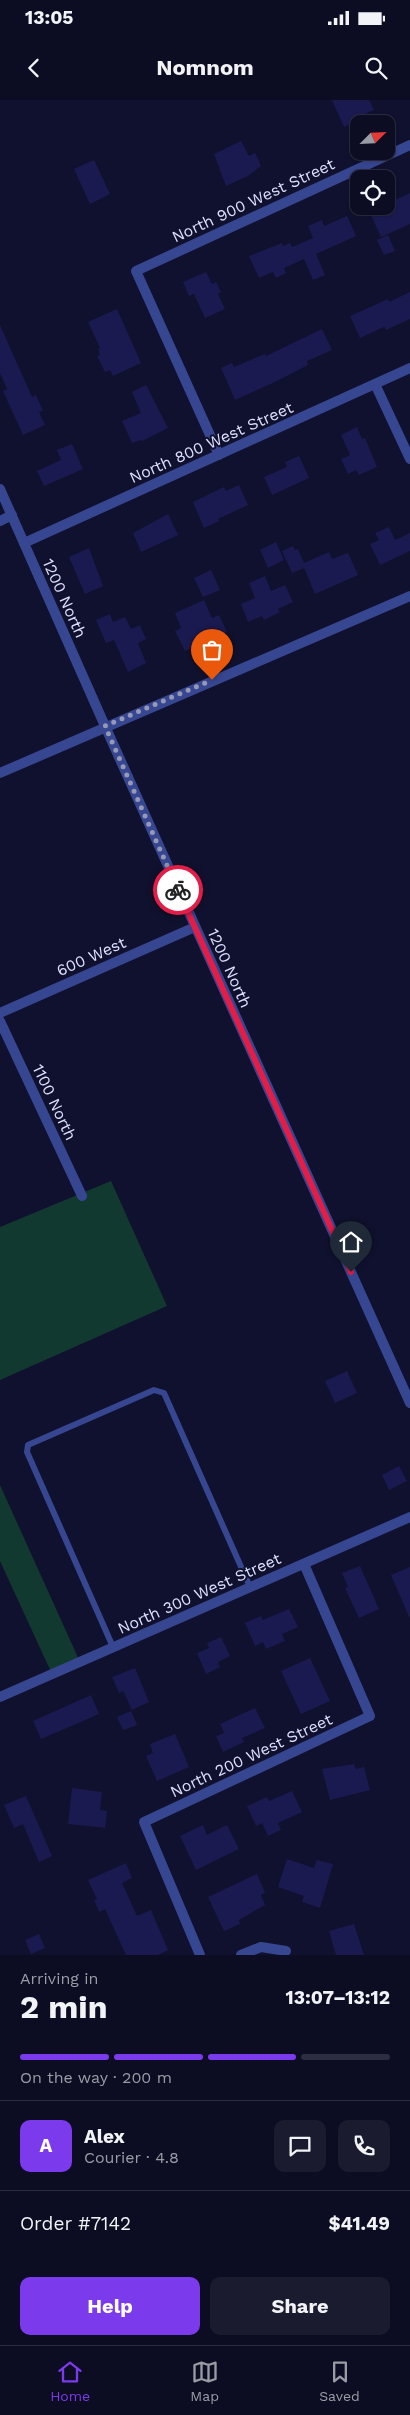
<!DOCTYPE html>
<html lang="en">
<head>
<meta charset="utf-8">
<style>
	body { margin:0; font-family:"Work Sans",sans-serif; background:#1a1b2f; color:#f1f3f6; height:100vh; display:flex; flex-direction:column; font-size:19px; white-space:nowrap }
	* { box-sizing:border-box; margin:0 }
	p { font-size:16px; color:#9a9ca5 }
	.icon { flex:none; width:28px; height:28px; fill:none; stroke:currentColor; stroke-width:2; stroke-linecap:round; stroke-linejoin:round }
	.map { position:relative; height:1855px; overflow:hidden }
	.panel { display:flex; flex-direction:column; background:#0c0d22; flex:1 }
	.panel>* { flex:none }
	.needle { width:32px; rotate:66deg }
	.buttons { position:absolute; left:350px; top:15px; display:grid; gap:10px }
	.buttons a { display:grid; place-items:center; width:45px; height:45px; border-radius:10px; background:#0c0d22; box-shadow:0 1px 4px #0004,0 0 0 1px #2c2d40; font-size:25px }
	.pin { position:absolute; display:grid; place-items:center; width:42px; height:42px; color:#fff; margin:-51px -21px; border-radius:50% 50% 50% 0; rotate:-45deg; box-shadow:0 0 5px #0007 }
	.pin .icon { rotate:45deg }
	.courier { position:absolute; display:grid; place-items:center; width:50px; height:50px; margin:-25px; border:4px solid #e11d48; border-radius:50%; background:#fff; color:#222; box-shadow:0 1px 6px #0007 }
	.head em { font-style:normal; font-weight:700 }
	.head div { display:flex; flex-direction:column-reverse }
	.head { display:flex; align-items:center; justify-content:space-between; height:85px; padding:0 20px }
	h1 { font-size:32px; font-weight:700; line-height:38px }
	.bar { display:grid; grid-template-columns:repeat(4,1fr); gap:8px 5px; align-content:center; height:60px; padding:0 20px }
	.bar i { height:6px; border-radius:4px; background:#2c2d40 }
	.bar .current { background:#7c3aed }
	.bar p { grid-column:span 4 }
	.line { display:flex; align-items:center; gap:12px; padding:0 20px; border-top:1px solid #2c2d40 }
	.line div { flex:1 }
	.round { display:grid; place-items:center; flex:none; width:52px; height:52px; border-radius:10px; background:#1a1b2f }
	.primary-button { display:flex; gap:10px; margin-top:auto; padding:10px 20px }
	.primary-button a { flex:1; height:58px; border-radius:10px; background:#7c3aed; color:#fff; font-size:20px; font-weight:700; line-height:58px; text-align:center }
	.primary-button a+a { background:#1a1b2f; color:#f1f3f6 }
	.status { display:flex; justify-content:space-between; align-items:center; height:35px; padding:0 25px; background:#0c0d22; direction:ltr }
	.status svg { height:14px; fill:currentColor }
	header { display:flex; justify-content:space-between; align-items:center; height:65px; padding:0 20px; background:#0c0d22; font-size:22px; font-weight:700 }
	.menu { display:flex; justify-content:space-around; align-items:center; height:70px; border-top:1px solid #2c2d40; background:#0c0d22; font-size:14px; color:#9a9ca5 }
	.menu a { display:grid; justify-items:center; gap:2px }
	.menu .current { color:#7c3aed }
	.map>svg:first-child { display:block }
	.green { fill:#12392f }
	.building { fill:#1a1a50 }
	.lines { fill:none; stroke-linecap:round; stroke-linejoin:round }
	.service { stroke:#374690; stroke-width:6 }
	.minor { stroke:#374690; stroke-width:10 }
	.tertiary { stroke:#374690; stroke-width:10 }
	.done { stroke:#9598b6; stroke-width:5; stroke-dasharray:0 9 }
	.route { stroke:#e11d48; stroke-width:6 }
	.labels { text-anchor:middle; stroke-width:4; stroke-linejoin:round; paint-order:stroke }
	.street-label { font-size:16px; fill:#dde0ff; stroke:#10112e }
</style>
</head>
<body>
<div class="status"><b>13:05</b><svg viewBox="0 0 49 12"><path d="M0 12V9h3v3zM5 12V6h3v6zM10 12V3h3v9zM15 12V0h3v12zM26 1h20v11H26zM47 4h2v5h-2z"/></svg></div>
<header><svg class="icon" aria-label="back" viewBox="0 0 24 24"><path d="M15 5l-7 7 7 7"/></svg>Nomnom<svg class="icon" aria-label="search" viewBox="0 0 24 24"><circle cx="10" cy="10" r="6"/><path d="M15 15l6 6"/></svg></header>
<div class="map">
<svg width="410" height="1855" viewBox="0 0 410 1855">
	<rect width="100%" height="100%" fill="#10112e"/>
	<path class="green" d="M111 1081 167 1206 0 1280V1127Z
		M0 1385 80 1562 52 1574 0 1461Z"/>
	<path class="building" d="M332 0H369L374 10 360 16 361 19 344 27Z
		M241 41 249 56 255 53 261 66 248 76 226 86 214 54Z
		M94 60 110 94 90 104 74 69Z
		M410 93V124L381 137 370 113 379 109 378 106H386V104Z
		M347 116 356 136 316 154 325 175 313 180 304 159 284 168 286 173 276 178 273 172 259 178 249 156 282 143 283 146 290 143 292 147 313 138 308 126 322 120 324 126Z
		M388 135 395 151 384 155 377 140Z
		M206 172 212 184 216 182 221 192 218 194 225 209 205 218 194 194 189 196 183 182Z
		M410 192V219L386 230 384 227 360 238 350 216 388 199 389 202Z
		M117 209 141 263 113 276 110 270 105 272 97 256 100 255 98 249 100 248 88 222Z
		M0 225 32 297 36 295 43 311 39 312 45 325 23 335 3 291 7 289 0 273Z
		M322 229 332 250 307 261 308 265 277 281 235 300 221 268 232 263 234 267 265 254 266 256Z
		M146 285 168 328 142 341 141 340 132 343 122 321 141 313 132 292Z
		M357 327 362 339 365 338 377 367 359 375 356 370 348 374 341 359 350 355 341 335Z
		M72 344 83 369 44 386 37 371 61 360 57 350Z
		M299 356 309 378 272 395 264 377 287 367 285 362Z
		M239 385 248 405 218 419 219 421 204 428 193 402 224 387 226 391Z
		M168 414 178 435 141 452 133 433Z
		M389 427 395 440 410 433V451L380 465 370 444 379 440 375 433Z
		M276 442 284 460 268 468 260 450Z
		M293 446 295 450 298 449 304 463 329 452 332 459 348 453 358 475 315 494 304 468 292 473 282 451Z
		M89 448 103 486 85 494 69 457Z
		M211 470 220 490 203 497 194 478Z
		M265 476 271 491 285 485 293 502 278 509 280 512 264 520 262 516 248 522 241 504 255 498 249 483Z
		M204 500 212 518 219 515 227 532 185 551 175 531 181 528 175 513Z
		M110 514 113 522 125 517 131 529 140 525 146 539 138 543 146 563 128 572 114 540 106 543 96 520Z
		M347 1271 357 1293 335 1303 325 1281Z
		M399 1366 407 1381 389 1390 382 1375Z
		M360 1466 379 1509 359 1518 345 1488 348 1487 342 1473Z
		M410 1467V1519L391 1475Z
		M289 1509 298 1527 282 1534 285 1541 266 1549 263 1542 255 1546 245 1523 261 1516 263 1520Z
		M221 1537 230 1556 218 1562 220 1567 206 1574 197 1553 209 1548 207 1543Z
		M310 1558 330 1601 301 1614 281 1571Z
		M135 1568 149 1602 132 1610 123 1591 119 1593 112 1577Z
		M91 1595 99 1614 41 1639 33 1621Z
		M255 1608 265 1628 242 1638 244 1642 223 1652 216 1636 224 1633 220 1624Z
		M131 1611 137 1625 123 1630 117 1617Z
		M175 1634 189 1667 157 1681 146 1656 153 1653 150 1644Z
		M354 1664 356 1669 364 1667 370 1690 330 1700 322 1669Z
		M72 1688 102 1692 100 1710 107 1711 105 1728 68 1724Z
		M292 1691 302 1712 278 1723 281 1730 268 1736 262 1723 256 1726 247 1706 267 1697 269 1701Z
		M26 1696 52 1756 39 1762 23 1724 14 1728 4 1705Z
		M203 1725 207 1735 227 1725 239 1749 196 1770 180 1736Z
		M287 1759 314 1768 317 1760 333 1764 320 1808 302 1802 304 1796 278 1787Z
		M126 1763 132 1778 122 1783 137 1816 151 1810 168 1850 158 1855H126L105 1809 99 1812 94 1800 97 1799 88 1780Z
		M257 1774 265 1793 261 1795 265 1805 239 1820 240 1824 224 1831 208 1797Z
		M354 1824 364 1855H336L329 1831Z
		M39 1834 45 1848 31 1854 25 1840Z"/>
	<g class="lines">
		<path class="service" d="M113 1547 27 1352 28 1345 154 1290 164 1293 250 1487"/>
		<path class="minor" d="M375 284 410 359
			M219 355 136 171 410 45
			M0 421 12 415
			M24 443 410 268
			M0 673 410 496
			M0 913 195 827
			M0 921 82 1096
			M0 1597 410 1417
			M200 1855 144 1722 370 1616 304 1464
			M241 1855 261 1847 286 1851"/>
		<path class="tertiary" d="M0 389 105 626 410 1303"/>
	</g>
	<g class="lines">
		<path class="done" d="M178 790 105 626 212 580"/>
		<path class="route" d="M178 790 351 1172"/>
	</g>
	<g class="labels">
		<g class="street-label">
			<text transform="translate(253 100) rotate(-25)" y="6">North 900 West Street</text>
			<text transform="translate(211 342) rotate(-24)" y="6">North 800 West Street</text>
			<text transform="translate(65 498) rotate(66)" y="6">1200 North</text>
			<text transform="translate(91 856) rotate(-24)" y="6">600 West</text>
			<text transform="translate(230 868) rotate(66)" y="6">1200 North</text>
			<text transform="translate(55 1002) rotate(65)" y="6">1100 North</text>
			<text transform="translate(199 1493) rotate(-24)" y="6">North 300 West Street</text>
			<text transform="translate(251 1655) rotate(-25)" y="6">North 200 West Street</text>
		</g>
	</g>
</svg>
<div class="buttons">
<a><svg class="needle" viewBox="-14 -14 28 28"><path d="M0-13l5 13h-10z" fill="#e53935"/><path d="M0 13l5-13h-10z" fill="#9a9ca5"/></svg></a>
<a><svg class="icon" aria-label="locate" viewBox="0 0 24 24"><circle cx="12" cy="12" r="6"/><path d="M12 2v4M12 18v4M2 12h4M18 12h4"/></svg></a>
</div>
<div class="pin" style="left:212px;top:580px;background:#ea580c"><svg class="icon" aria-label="bag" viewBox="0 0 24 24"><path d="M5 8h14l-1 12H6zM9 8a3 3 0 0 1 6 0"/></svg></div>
<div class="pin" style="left:351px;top:1172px;background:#1f2937"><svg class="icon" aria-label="home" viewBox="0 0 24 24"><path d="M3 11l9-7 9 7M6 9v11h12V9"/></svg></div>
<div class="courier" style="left:178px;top:790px"><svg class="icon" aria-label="bike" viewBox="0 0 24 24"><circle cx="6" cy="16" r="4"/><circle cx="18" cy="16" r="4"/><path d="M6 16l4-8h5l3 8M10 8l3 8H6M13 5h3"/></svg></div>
</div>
<section class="panel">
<div class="head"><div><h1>2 min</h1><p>Arriving in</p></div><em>13:07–13:12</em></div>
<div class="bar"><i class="current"></i><i class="current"></i><i class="current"></i><i></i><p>On the way · 200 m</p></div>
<div class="line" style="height:90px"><b class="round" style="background:#7c3aed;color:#fff">A</b><div><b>Alex</b><p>Courier · 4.8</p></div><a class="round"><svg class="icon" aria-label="chat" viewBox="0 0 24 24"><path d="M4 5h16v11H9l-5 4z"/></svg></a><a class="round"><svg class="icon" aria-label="phone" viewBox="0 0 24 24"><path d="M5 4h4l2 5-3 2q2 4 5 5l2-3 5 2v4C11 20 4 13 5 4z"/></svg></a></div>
<div class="line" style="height:65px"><div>Order #7142</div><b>$41.49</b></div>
<div class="primary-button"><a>Help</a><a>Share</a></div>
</section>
<nav class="menu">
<a class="current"><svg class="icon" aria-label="home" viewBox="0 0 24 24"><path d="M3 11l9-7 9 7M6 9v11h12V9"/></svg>Home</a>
<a><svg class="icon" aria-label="map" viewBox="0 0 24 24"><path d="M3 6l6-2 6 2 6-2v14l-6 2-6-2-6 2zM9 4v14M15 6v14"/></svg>Map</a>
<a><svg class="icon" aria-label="saved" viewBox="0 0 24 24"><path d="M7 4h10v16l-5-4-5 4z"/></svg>Saved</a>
</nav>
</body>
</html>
